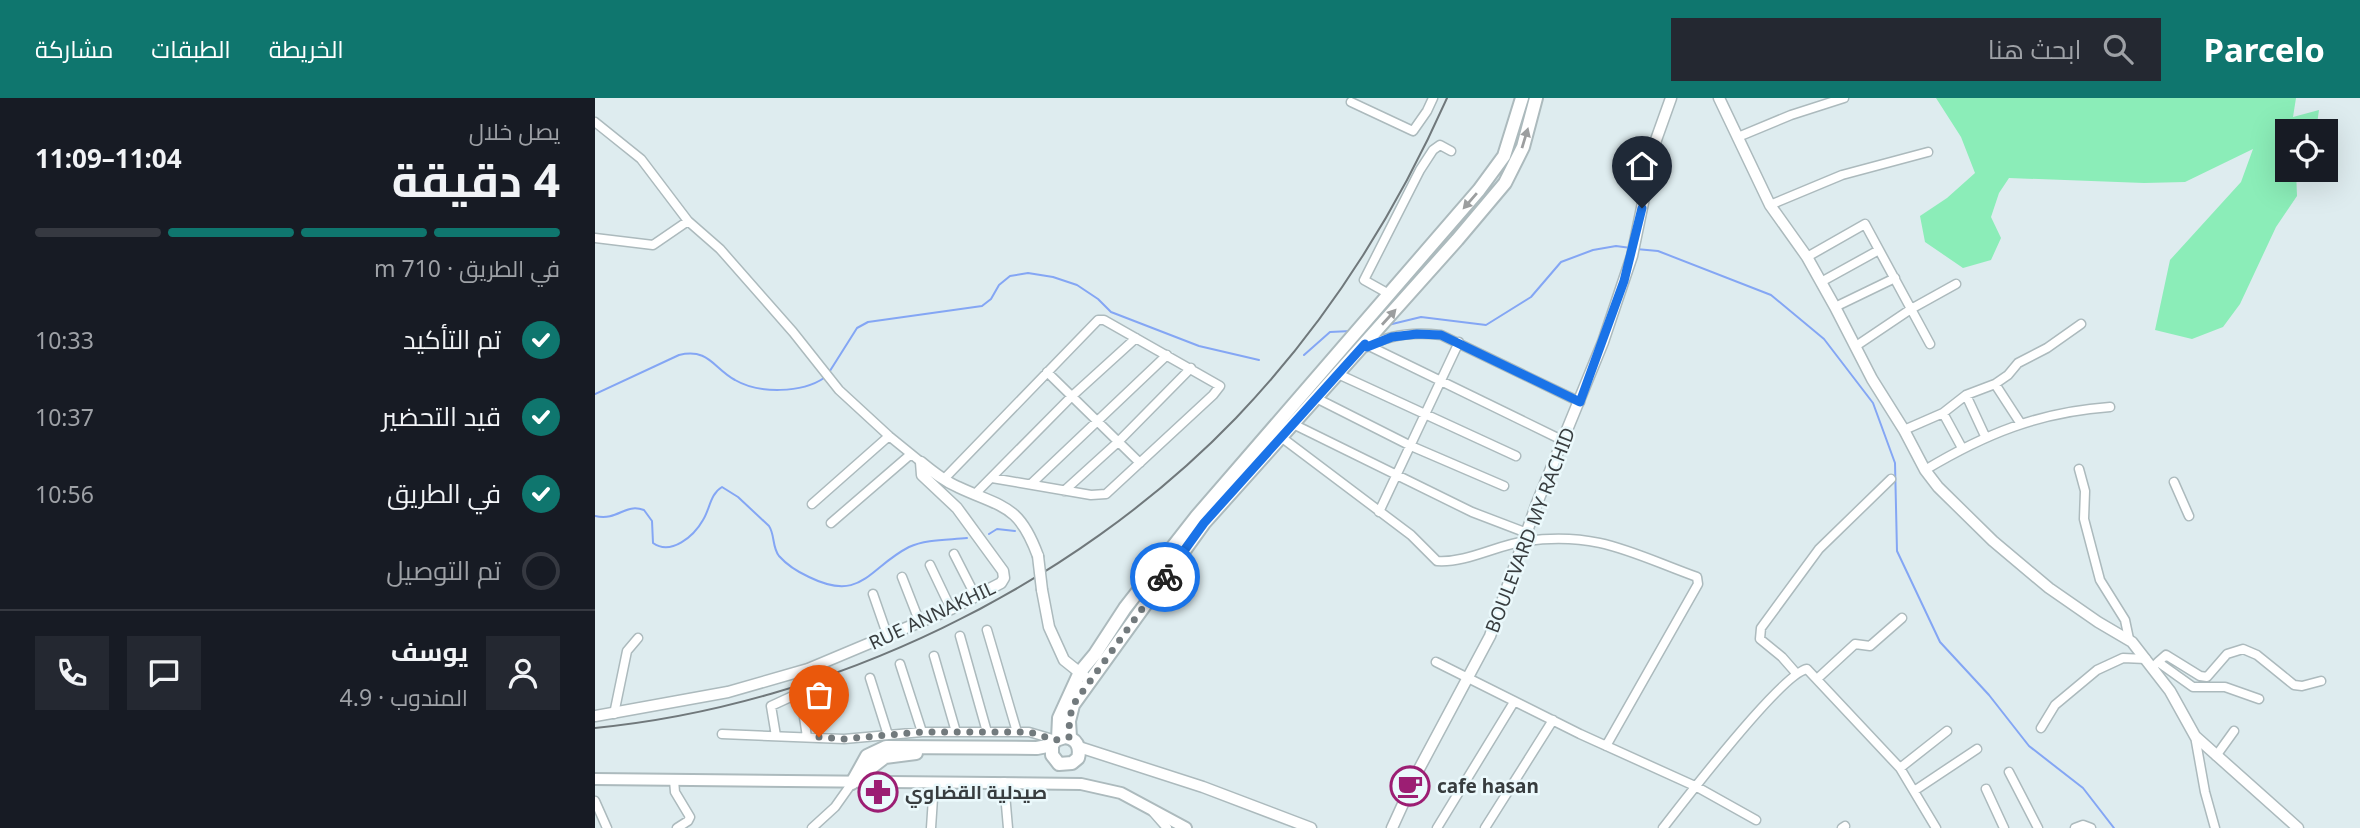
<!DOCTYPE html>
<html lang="ar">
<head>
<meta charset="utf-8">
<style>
	body { margin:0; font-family:"Noto Sans",Cairo,sans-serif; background:#242831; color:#f1f3f6; direction:rtl; height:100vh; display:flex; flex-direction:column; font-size:26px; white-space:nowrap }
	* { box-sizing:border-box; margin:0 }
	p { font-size:23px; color:#9ea1a6 }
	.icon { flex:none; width:38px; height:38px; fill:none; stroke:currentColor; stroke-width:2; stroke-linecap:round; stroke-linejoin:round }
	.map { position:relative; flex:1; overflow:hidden; direction:ltr }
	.drawer { display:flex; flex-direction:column; background:#171b24; width:595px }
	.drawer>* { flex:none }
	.fabs { position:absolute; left:1680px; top:21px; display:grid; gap:14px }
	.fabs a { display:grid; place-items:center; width:63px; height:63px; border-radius:0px; background:#171b24; box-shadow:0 7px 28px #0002; font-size:35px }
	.pin { position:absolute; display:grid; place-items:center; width:60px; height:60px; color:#fff; margin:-72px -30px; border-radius:50% 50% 50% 0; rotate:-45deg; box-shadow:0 0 7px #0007 }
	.pin .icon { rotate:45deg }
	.courier { position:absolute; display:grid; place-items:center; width:70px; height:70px; margin:-35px; border:5px solid #1a73e8; border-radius:50%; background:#fff; color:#222; box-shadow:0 2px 9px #0007 }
	.overview em { font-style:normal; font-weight:700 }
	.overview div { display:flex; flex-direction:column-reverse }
	.overview { display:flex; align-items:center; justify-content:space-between; height:119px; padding:0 35px }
	h1 { font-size:46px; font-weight:700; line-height:52px }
	.bar { display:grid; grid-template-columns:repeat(4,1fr); gap:10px 7px; align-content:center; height:84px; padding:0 35px }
	.bar i { height:9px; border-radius:5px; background:#363941 }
	.bar .on { background:#0f766e }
	.bar p { grid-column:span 4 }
	.line { display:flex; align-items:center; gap:18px; padding:0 35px; border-top:2px solid #363941 }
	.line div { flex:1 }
	.round { display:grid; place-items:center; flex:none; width:74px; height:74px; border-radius:0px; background:#242831 }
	ol { padding:0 35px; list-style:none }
	li { display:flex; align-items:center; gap:21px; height:77px }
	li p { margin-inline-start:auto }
	li .icon { padding:7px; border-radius:50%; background:#0f766e; color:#fff; stroke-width:4 }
	li:last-child { color:#9ea1a6 }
	li i { width:38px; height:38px; border:4px solid #363941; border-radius:50% }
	header { display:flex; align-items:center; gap:42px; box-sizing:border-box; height:98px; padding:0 35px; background:#0f766e; color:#fff }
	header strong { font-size:33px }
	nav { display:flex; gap:38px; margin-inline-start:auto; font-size:24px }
	.search { width:490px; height:63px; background:#242831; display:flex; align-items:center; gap:18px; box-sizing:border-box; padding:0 24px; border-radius:0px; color:#9ea1a6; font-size:26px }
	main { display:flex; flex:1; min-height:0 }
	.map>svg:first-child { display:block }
	.green { fill:#8bedb8 }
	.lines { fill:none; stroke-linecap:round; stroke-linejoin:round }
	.stream { stroke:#84a6f4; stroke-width:2 }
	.minor-casing { stroke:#acbabd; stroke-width:11 }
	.tertiary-casing { stroke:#acbabd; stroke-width:13 }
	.secondary-casing { stroke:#acbabd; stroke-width:14 }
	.primary-casing { stroke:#acbabd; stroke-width:16 }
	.minor { stroke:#fff; stroke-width:8 }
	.tertiary { stroke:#fff; stroke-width:10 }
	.secondary { stroke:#fff; stroke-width:10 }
	.primary { stroke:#fff; stroke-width:12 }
	.rail { stroke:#70787b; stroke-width:2 }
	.tertiary-bridge-casing { stroke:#acbabd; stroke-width:13; stroke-linecap:butt }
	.tertiary-bridge { stroke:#fff; stroke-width:10 }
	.oneway { fill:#9c9e9f }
	.done { stroke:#727a7d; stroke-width:7; stroke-dasharray:0 12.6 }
	.route { stroke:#1a73e8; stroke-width:9 }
	.labels { text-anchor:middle; stroke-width:5; stroke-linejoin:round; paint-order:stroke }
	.street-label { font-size:19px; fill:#383d3f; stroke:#ebf9fc }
	.poi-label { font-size:19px; font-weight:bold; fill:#383d3f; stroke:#ebf9fc; text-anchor:start }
</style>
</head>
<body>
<header>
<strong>Parcelo</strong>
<div class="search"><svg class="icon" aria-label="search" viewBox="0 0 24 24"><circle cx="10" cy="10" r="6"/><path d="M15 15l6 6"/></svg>ابحث هنا</div>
<nav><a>الخريطة</a><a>الطبقات</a><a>مشاركة</a></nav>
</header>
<main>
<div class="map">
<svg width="1765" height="730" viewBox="0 0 1765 730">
	<rect width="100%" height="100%" fill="#deecef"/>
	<path class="green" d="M1341 0H1701L1698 19 1724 12 1721 33H1692V72H1701L1702 98 1681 129 1645 206 1628 229 1597 241 1560 232 1575 162 1646 84 1658 51 1590 84 1549 85 1414 80 1404 95 1396 119 1406 140 1396 162 1368 170 1330 144 1325 118 1352 100 1380 75 1366 39Z"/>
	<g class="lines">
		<path class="stream" d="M1041 151 1063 153 1176 197 1229 241 1278 305 1300 365 1302 453 1345 544 1394 597 1434 648 1488 690 1519 730
			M793 227 826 219 891 227 936 199 966 164 998 152 1021 148 1036 150
			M709 257 735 234 756 233
			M233 276 262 230 273 224 387 208 396 201 404 187 415 178 433 175 458 179 482 187 503 201 516 214 604 248 664 262
			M0 296 84 257C114 250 118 270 140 282 164 296 207 295 229 280
			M0 418C24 423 29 405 49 412L57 423 58 445C76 458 99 438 108 422 115 411 115 396 127 389L143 399 174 428C180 437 177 449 184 458 192 467 203 474 214 479 267 505 273 470 314 449 331 441 354 442 372 440
			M394 436 402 431 420 433"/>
		<g class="minor-casing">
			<path id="minor" d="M756 4 818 33 832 13 838 0
				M0 24 46 61 93 123 125 151 198 234 244 292 294 338 326 364
				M1143 39 1196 17 1249 0
				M1175 107 1247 77 1333 54
				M0 140 58 147 93 123
				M1212 159 1270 126 1335 246
				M1226 184 1284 152
				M794 196 769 182 825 72 838 52 845 47 856 53
				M1240 209 1300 180
				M770 246 969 343
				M1261 248 1316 211 1361 186
				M772 249C794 236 822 234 846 237L985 304
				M452 274 545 365
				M743 276 921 358
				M1400 286 1426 326
				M1371 297 1390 338
				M721 300 816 348 909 388
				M1348 315 1367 350
				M698 326 877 414 932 435
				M1309 332 1348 315 1371 297 1400 286 1413 277 1423 265 1452 250 1486 226
				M686 339 816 437 842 463C872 465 902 447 931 443 1003 433 1038 456 1102 479L1103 486 1011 648
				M1484 371 1490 393 1489 421 1505 482 1530 522 1534 541
				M1330 372C1390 336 1444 314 1515 309
				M349 381 503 222H509L625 288 618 297 511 396 496 397 397 380
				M1579 384 1594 418
				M436 386 572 257
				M469 393 523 344 596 270
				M380 396 476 299 541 240
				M217 406 294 338
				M784 414 864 244
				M236 425 316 356
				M359 456 381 499
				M335 467 356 511
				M307 479 325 525
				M278 496 293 539
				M392 532 422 634
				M365 538 392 634
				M339 558 361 634
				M841 564 985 636 1102 689 1161 722
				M1563 564 1571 557 1605 578 1612 579 1632 556 1648 551 1662 557 1699 587 1707 588 1726 583
				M305 566 327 634
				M1560 567 1563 564 1598 589H1630L1664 601
				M1201 575 1187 559 1165 541 1166 530 1224 451 1296 381
				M275 580 293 637
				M1222 581 1260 546 1275 548 1307 520
				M19 616 32 553 43 540
				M1446 630 1460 607 1502 572 1528 560 1551 561
				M127 636 249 641 327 634H434L461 642
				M181 638 176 608 202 596 206 599 212 639
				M1600 638 1610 694 1620 730
				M1621 658 1639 633
				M1305 670 1352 633
				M1414 674 1443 730
				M79 682 80 694 95 719 93 723 82 730
				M409 684 413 730
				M1391 691 1409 730
				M1319 693 1382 651
				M0 703 12 730
				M558 714 572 730
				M217 730 240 709 257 685
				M336 730 339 685
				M842 730 919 604
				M890 730 958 622
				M1068 730C1089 703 1187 575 1212 571L1305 670 1341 730
				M1247 730 1250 728
				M1480 730 1488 727 1496 730"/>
		</g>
		<g class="tertiary-casing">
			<path id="tertiary" d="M1124 0 1175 107 1212 159 1240 209 1277 281 1309 332 1330 372 1343 389 1398 443 1454 490 1503 524 1537 544 1575 593 1600 638 1703 730
				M326 364C338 374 349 383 363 389 408 410 424 406 443 458
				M447 492 454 529 469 562 489 578
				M0 618 133 594 213 571 356 511 406 485 409 480 408 473 362 410 327 377 326 364
				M484 649 608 689 716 730
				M797 730 823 673 895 538 942 405 1008 244 1037 158 1061 42 1076 0"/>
		</g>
		<g class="secondary-casing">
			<path id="secondary" d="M0 681 486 686 526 695 591 730"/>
		</g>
		<g class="primary-casing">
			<path id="primary" d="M475 639 474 623 478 607 609 425 862 142 910 85 928 49 941 0
				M463 641 464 620 485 574 500 556 530 510 602 418 884 92 909 58 927 0
				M260 682 290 659 321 655
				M257 685 272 658 291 649 442 650 457 647 461 642 470 639C481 640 486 649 483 660L477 665 464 666 457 657V647"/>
		</g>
		<use href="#minor" class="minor"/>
		<use href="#tertiary" class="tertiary"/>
		<use href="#secondary" class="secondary"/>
		<use href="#primary" class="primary"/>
		<path class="rail" d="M0 630C235 607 477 490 641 320 730 227 800 117 852 0"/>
		<g class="tertiary-bridge-casing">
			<path id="tertiary-bridge" d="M443 458 447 492"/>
		</g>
		<use href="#tertiary-bridge" class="tertiary-bridge"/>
	</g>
	<defs><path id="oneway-solid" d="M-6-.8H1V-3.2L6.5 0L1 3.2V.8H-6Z" transform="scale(1.75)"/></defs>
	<g class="oneway">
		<use href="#oneway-solid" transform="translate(930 40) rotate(-73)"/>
		<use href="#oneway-solid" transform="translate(875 103) rotate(131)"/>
		<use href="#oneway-solid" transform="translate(794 219) rotate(-48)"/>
	</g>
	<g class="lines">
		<path class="done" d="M224 639 249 641 327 634H434L461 642 470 639H475L474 623 478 607 570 479"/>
		<path class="route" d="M570 479 609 425 770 246 772 249 797 239 822 236 846 237 985 304 1029 183 1047 110"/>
	</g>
	<defs>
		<g id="cafe-ring" transform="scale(2.0125)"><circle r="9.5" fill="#ebf9fc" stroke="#9c1e73" stroke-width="1.5"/><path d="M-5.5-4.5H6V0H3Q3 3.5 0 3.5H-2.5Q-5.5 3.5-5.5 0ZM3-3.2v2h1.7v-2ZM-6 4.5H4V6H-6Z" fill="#9c1e73"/></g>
		<g id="pharmacy-ring" transform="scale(2.0125)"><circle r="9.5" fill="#ebf9fc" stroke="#9c1e73" stroke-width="1.5"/><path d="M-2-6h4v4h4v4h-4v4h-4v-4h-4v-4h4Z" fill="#9c1e73"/></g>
	</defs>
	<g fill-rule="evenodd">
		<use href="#cafe-ring" x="815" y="688"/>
		<use href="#pharmacy-ring" x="283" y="694"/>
	</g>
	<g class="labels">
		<g class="street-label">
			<text transform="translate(935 432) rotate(-69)" y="7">BOULEVARD MY RACHID</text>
			<text transform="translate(337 517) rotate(-25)" y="7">RUE ANNAKHIL</text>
		</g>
		<g class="poi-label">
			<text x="842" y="695">cafe hasan</text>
			<text x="310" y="701">صيدلية القضاوي</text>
		</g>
	</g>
</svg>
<div class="fabs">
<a><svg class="icon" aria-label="locate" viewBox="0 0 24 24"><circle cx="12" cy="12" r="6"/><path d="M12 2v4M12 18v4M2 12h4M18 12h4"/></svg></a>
</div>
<div class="pin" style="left:224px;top:639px;background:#ea580c"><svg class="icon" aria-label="bag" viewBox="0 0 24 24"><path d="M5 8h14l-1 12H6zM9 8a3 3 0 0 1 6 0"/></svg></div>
<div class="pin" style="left:1047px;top:110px;background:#1f2937"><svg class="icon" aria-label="home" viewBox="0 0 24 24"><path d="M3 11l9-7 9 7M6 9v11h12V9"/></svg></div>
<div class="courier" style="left:570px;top:479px"><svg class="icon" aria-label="bike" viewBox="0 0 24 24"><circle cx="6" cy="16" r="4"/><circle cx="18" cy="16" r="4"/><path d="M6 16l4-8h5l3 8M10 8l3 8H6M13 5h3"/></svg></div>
</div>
<section class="drawer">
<div class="overview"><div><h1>4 دقيقة</h1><p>يصل خلال</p></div><em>11:04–11:09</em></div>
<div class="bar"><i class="on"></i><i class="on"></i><i class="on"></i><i></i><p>في الطريق · 710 m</p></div>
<ol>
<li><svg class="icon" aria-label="check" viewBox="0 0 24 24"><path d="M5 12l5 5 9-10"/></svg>تم التأكيد<p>10:33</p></li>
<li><svg class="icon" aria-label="check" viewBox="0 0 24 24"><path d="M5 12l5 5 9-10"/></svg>قيد التحضير<p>10:37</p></li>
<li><svg class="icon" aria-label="check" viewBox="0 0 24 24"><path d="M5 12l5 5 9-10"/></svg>في الطريق<p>10:56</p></li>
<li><i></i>تم التوصيل</li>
</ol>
<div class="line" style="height:126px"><a class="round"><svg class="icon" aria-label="person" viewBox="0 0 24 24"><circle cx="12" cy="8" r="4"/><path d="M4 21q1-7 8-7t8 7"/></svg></a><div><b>يوسف</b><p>المندوب · 4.9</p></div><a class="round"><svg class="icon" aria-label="chat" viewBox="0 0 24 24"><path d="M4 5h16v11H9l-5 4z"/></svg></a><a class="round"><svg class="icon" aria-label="phone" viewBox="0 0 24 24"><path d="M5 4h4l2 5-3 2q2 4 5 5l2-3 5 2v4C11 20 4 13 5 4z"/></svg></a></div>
</section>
</main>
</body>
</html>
